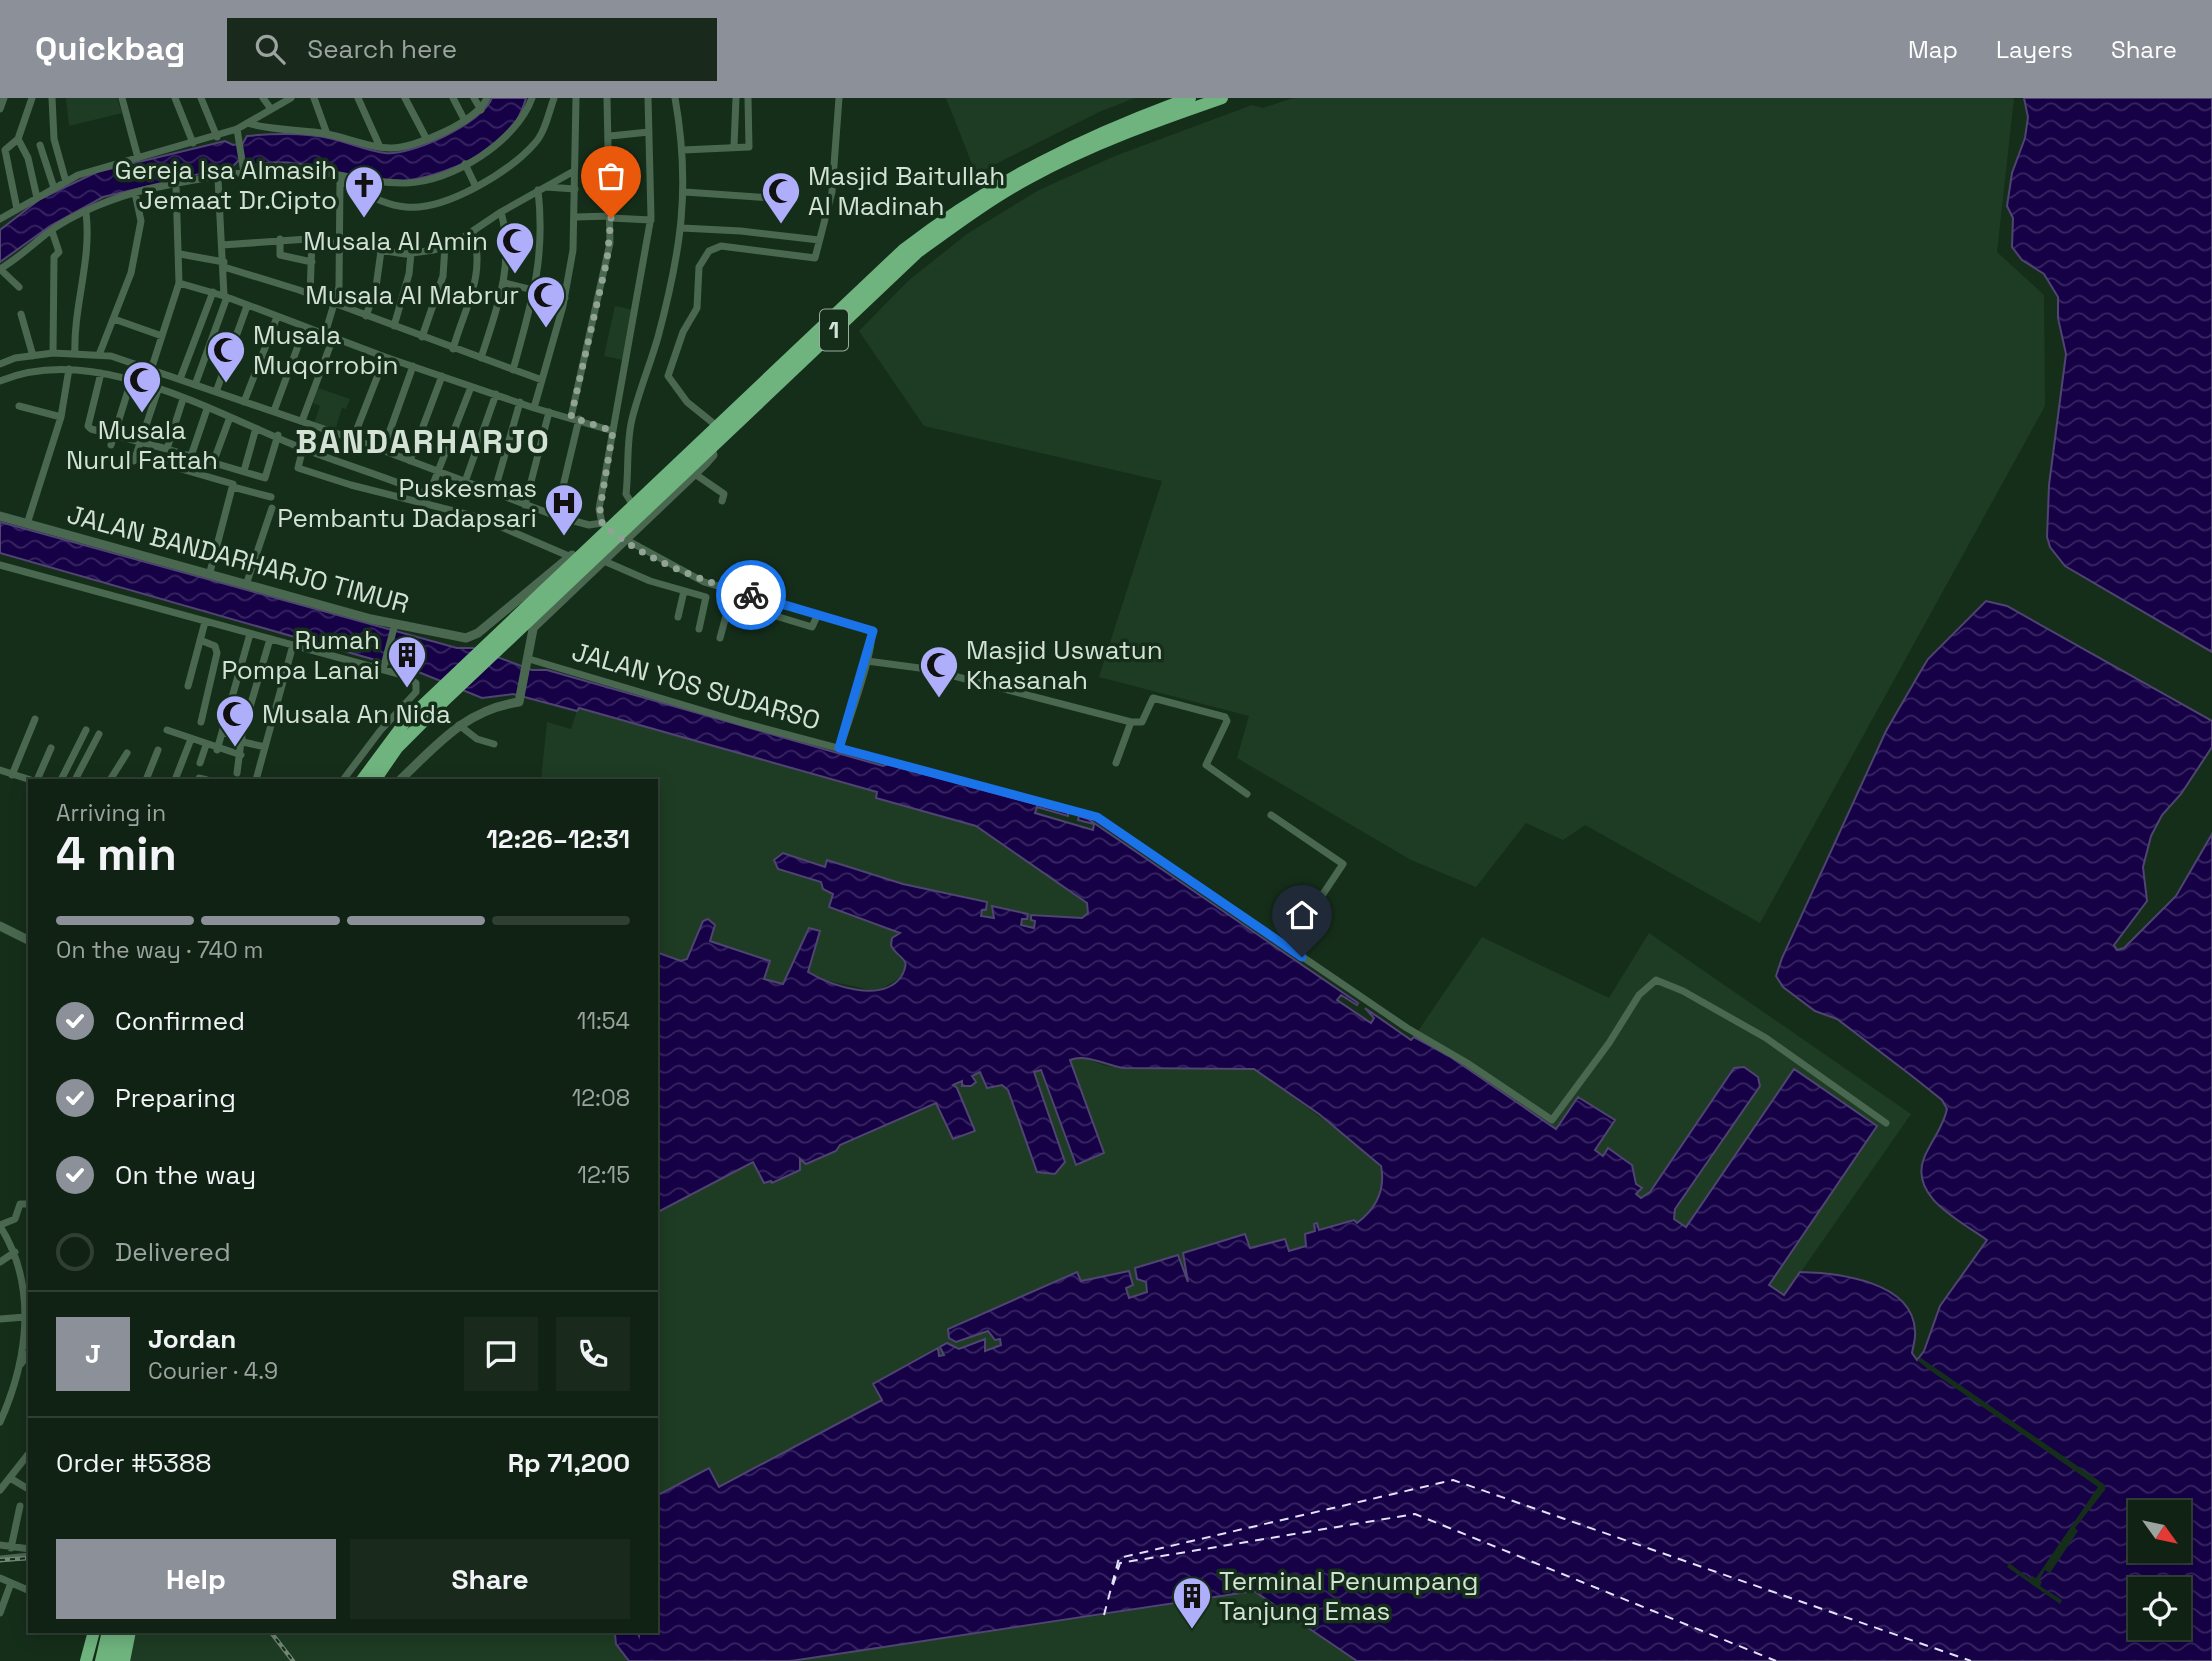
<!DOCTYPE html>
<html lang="en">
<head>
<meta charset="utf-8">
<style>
	body { margin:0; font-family:"Space Grotesk",sans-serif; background:#192a1d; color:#f1f3f6; height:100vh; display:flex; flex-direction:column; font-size:26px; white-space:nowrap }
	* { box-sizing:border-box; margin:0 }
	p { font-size:23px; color:#9ca4a0 }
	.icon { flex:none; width:38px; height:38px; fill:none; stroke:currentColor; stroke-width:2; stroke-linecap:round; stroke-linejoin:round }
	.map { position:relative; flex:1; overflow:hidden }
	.side { position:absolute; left:28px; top:681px; width:630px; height:854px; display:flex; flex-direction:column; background:#102214; border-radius:0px; box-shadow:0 4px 18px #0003,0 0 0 2px #303f34 }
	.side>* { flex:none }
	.needle { width:46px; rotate:123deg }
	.fabs { position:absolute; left:2128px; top:1402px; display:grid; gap:14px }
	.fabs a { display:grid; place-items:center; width:63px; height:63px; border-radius:0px; background:#102214; box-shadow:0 4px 18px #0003,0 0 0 2px #303f34; font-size:35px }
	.pin { position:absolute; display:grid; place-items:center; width:60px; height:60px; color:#fff; margin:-72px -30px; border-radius:50% 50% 50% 0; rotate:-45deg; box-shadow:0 0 7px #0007 }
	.pin .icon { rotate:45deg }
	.courier { position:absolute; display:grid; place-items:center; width:70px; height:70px; margin:-35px; border:5px solid #1a73e8; border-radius:50%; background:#fff; color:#222; box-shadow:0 2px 9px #0007 }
	.headline em { font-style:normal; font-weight:600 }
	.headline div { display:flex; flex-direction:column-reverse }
	.headline { display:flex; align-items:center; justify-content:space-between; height:119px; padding:0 28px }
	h1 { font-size:46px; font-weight:600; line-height:52px }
	.bar { display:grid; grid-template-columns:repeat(4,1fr); gap:10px 7px; align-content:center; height:84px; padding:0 28px }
	.bar i { height:9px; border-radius:5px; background:#303f34 }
	.bar .selected { background:#8c9099 }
	.bar p { grid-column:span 4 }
	.line { display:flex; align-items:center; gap:18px; padding:0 28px; border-top:2px solid #303f34 }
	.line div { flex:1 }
	.round { display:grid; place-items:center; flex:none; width:74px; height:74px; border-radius:0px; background:#192a1d }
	ol { padding:0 28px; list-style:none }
	li { display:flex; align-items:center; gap:21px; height:77px }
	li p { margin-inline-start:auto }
	li .icon { padding:7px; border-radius:50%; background:#8c9099; color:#fff; stroke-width:4 }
	li:last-child { color:#9ca4a0 }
	li i { width:38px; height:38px; border:4px solid #303f34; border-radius:50% }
	.action { display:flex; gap:14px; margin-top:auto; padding:14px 28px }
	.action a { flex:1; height:80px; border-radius:0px; background:#8c9099; color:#fff; font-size:28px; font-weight:600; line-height:80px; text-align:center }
	.action a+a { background:#192a1d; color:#f1f3f6 }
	header { display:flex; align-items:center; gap:42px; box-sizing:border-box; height:98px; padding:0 35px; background:#8c9099; color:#fff }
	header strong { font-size:33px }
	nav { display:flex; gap:38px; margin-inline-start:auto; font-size:24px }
	.search { width:490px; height:63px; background:#192a1d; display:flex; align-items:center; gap:18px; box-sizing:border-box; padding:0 24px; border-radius:0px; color:#9ca4a0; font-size:26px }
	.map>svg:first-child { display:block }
	.built { fill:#1e3c24 }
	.water { fill:url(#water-waves); stroke:#4f4472; stroke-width:2; fill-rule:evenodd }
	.pier { fill:#152e1a }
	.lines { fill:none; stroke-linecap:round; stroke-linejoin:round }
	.ferry { stroke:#e1e2f7; stroke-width:2; stroke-dasharray:9 7; stroke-linecap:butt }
	.minor { stroke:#4a6850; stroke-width:7 }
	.tertiary { stroke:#4a6850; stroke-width:9 }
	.trunk { stroke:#6fb47e; stroke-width:12 }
	.rail-casing { stroke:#738777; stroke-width:4.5 }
	.rail { stroke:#152e1a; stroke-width:2; stroke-dasharray:5; stroke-linecap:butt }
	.done { stroke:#90a394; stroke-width:7; stroke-dasharray:0 12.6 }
	.route { stroke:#1a73e8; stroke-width:9 }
	.labels { text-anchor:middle; stroke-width:7; stroke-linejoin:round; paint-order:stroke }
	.shield { fill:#152e1a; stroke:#9aac9d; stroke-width:2 }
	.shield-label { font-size:24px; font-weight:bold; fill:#d3e2d5 }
	.poi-label { font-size:26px; fill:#d3e2d5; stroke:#152e1a; text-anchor:end }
	.street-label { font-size:26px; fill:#d3e2d5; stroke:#152e1a }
	.district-label { font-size:33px; font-weight:bold; letter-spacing:2px; fill:#d3e2d5; stroke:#152e1a }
</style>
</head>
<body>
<header>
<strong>Quickbag</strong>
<div class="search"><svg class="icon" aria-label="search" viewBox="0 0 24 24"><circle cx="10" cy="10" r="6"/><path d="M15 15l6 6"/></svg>Search here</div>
<nav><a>Map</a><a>Layers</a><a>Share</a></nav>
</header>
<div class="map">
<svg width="2212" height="1563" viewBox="0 0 2212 1563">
	<defs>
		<pattern id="water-waves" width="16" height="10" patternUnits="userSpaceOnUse" patternTransform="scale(1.75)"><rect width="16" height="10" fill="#160147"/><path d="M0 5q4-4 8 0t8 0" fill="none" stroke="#372661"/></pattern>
	</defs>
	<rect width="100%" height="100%" fill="#152e1a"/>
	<path class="built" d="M66 0H117L122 15 69 28Z
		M946 0H1135L1101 13 976 76Z
		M1293 0H2014L1997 154 2044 197 2045 308 1760 825 1585 727 1563 742 1526 725 1476 789 1411 762 1237 660 1249 618 1099 579 1162 383 924 328 859 233 908 183 967 136 1039 92 1115 58 1252 7 1263 10Z
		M615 208 634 212 623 262 604 258Z
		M318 290 350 301 346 311 342 310 335 333 314 326 320 308 313 305Z
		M578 610 877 694V700L976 728 1087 805 1088 815 1082 820 1032 817 1034 830 1021 827 1022 820 995 814 994 820 981 818 982 812H986L987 804 903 786 828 763 825 769 783 755 834 796 829 808 900 835 898 858 906 866 901 879 881 891 871 892 820 881 807 874 820 834 809 830 783 887 764 881 770 863 710 843 714 831 694 842 687 861 681 863 661 858 656 854V682H541L547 624 571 631Z
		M1649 835 1911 1016 1784 1198 1769 1187 1877 1028 1794 972 1687 1129 1636 1096 1632 1066 1609 1050 1603 1058 1595 1052 1615 1022 1578 999 1556 1031 1449 958 1414 939 1482 839 1609 900Z
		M1080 959 1106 968 1124 970H1254L1376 1061 1383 1077 1379 1101 1357 1126 1354 1122 1319 1132 1314 1126 1316 1133 1305 1136 1307 1148 1289 1153 1285 1141 1249 1150 1245 1136 1183 1155 1188 1184H1146L1147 1194 1128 1200 1126 1189 1081 1183 1077 1175 988 1233 1000 1241 1001 1246 984 1253 985 1241 959 1251 943 1250 945 1256 939 1259 937 1253 874 1286 882 1302 718 1389 709 1371 656 1398V1115L753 1064 764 1085 771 1082 773 1085 800 1061 857 1041 936 1005 975 1032 952 987 974 983 972 978 980 974 987 990 1002 987 1008 992 1037 1074 1065 1064 1034 974 1040 972 1075 1067 1104 1055 1070 962Z
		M1254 1493 1357 1563H791L1104 1517Z
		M132 1533H621L616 1536 629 1563H125Z"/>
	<path class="water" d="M492 0H526C522 15 511 36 498 45 468 67 419 87 382 83 339 78 299 57 254 67L247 63H238L233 68 103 99 50 128 0 164V132L40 101 97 74 225 43 233 47 243 45 247 38C276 35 305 34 333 41 350 45 368 53 385 55 411 58 483 25 492 0Z
		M2024 0H2212V554L2065 468 2050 449 2047 439 2049 387 2066 256 2058 220V199L2044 176 2022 162 2012 149 2013 120 2007 108 2012 75 2025 40 2028 19Z
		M0 424 457 550H473L532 572H547L883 668 888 666 1068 715V718L1037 709 1035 715 1093 732 1094 726 1078 722 1079 718 1088 721 1358 905 1357 907 1341 897 1337 902 1371 925 1374 920 1365 910 1411 942 1414 939 1449 958 1556 1031 1578 999 1615 1022 1595 1052 1603 1058 1608 1050 1632 1067 1636 1086 1642 1090 1636 1096 1641 1100 1650 1094 1734 970 1744 969 1758 979 1760 988 1675 1111 1674 1121 1686 1129 1794 971 1877 1028 1769 1187 1784 1197 1800 1174C1838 1175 1913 1183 1915 1233 1916 1241 1913 1248 1912 1255L1917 1262 1924 1253 1940 1208 1987 1142C1961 1123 1909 1099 1924 1060 1931 1043 1943 1030 1947 1011L1942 1002 1912 978 1837 921 1815 913 1783 889 1776 878 1782 860 1886 633 1919 576 1928 561 1986 503 2007 508 2212 623V649L2181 696 2162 717 2151 738 2143 769 2147 803 2114 847 2117 852 2124 850 2176 798 2212 736V1563H1357L1254 1493 791 1563H629L616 1546 615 1536 621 1533H637L639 1538 640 1533H656V1398L709 1370 719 1389 882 1302 873 1286 938 1250 939 1258 944 1257 940 1249 947 1245 959 1251 985 1241V1253L1001 1247 1000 1241 995 1242 988 1233 956 1244 949 1240 948 1231 1077 1174 1081 1183 1129 1173 1133 1187 1126 1190 1129 1200 1147 1194 1146 1184 1137 1181 1135 1170 1178 1157 1188 1184 1183 1155 1245 1136 1250 1150 1285 1141 1289 1153 1306 1148 1305 1136 1315 1133 1314 1126 1317 1125 1319 1132 1354 1122 1357 1125C1374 1112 1386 1093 1381 1068L1319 1016 1254 971 1124 970C1107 968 1086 955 1070 962L1104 1055 1076 1067 1041 972 1034 974 1065 1064 1055 1076 1037 1074 1008 992 1002 987 987 990 980 974 972 978 976 984 971 988H962V983L953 987 957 990 975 1033 953 1041 936 1005 840 1047 836 1053 806 1066 800 1061V1072L772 1085 771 1083 764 1085 753 1064 656 1115V854L681 863 687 861 703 823 708 821 715 827 710 843 770 863 764 881 783 886 809 830 820 833 808 874C830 887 881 906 901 879 903 876 907 867 905 864 902 858 894 855 891 847L892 840 900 835 829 809 833 796 823 791 821 784 778 771 774 762 783 755 825 769 827 762 903 786 987 804 986 812H982L981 818 994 820 992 808 1028 816 1027 821H1022L1021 827 1034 830 1035 823 1031 822V817L1082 820 1088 815 1087 805 976 728 876 700 877 694 579 610 577 613 513 596 482 600 421 575 0 455ZM2140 1414H2179V1452H2140ZM2140 1491H2179V1530H2140Z"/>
	<path class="pier" d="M1921 1260 2105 1387V1392L2075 1430 2078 1433 2050 1475 2045 1472 2039 1482 2042 1484 2040 1488 2062 1502 2060 1506 2007 1469 2009 1465 2030 1481 2032 1478 2036 1480 2098 1389 1928 1271 1917 1262Z"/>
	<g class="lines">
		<path class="ferry" d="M1113 1487 1120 1465 1415 1416 1776 1563
			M1104 1517 1119 1460 1453 1382 1971 1563"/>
		<path class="minor" d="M52 0 54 41 66 84
			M122 0 138 60
			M175 0 193 45
			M201 0 217 39
			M263 0 271 11
			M314 0 327 36
			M358 0 380 49
			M405 0 426 40
			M453 0 465 23
			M474 0 481 12
			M0 11 4 0
			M247 25C273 33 301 31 327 36 348 40 369 50 390 50 414 51 478 23 487 0
			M237 31 244 75
			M610 38 649 34
			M18 41 28 60 37 100
			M40 47 54 90
			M734 48 736 0
			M683 52 749 49 748 0
			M465 66 476 89
			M218 81 224 198
			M341 84C362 93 382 107 406 109 445 113 510 74 535 45 545 34 549 14 554 0
			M546 89 575 91
			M685 94 786 101
			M17 111 5 52 18 41 32 0
			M576 119 611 118
			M611 120 651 122
			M0 121 78 77 237 31 291 0
			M682 130 741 133 819 142
			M52 133 59 154 54 159 53 255
			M280 141V157L312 164
			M222 147 308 141 405 156 434 152 455 145 501 114 574 73
			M180 156 224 164
			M224 169 299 192 542 282
			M0 171C17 161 31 148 46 136 74 115 115 99 148 91 194 82 249 70 295 72 333 73 368 86 406 85 452 84 516 44 532 0
			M0 171 19 189
			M179 185 224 198 385 259 534 310 613 333
			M505 185 565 200
			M310 196 312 142
			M21 216 33 258
			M366 218 376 189 381 153
			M114 221 162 238
			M394 228 409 176 411 155
			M325 236 339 189 340 82
			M422 239 443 178 445 148
			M453 251C465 208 486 179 473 133
			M75 256C73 209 92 162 86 115
			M99 257 131 175 141 123 135 95
			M481 260C497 210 515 166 501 114
			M0 266 15 260 53 255 111 258 353 341 556 418 589 427 602 425
			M151 272 179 185 176 87
			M513 272C531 207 546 161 538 92
			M101 275 88 328 91 331 167 351 183 301
			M180 281 213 194
			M0 283C91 244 210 312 294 347 338 365 385 378 429 397
			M195 287 227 199
			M216 294 247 208
			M244 304 277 219
			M19 308 61 319
			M534 310 563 208 573 152 576 0
			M274 313 305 229
			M571 319 610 145 607 0
			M302 323 333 240
			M718 329 687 304 668 278 683 234 697 210 699 169 709 153 721 148 815 160 832 94 839 0
			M353 341 385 259
			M111 347 131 283
			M303 350 298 370 351 387 478 419 571 459
			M167 351 265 380 278 337
			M383 352 413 268
			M191 358 207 311
			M134 363 158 292
			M410 363 442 278
			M157 364 233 386 210 474
			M213 365 230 319
			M244 373 256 330
			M695 376 724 396 722 403
			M465 384 496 296
			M233 389 271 399
			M494 395 520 304
			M428 399 471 289
			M631 404 626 396C629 371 626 346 632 321 639 293 650 267 658 239 681 153 691 89 675 0
			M525 407 549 314
			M556 418 579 321
			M27 426 61 319 69 271
			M610 432 602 425 599 411 651 119 648 0
			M623 440 704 484 871 532C877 546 846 630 840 650
			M604 463 650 483 706 499 699 531
			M0 467 406 578 416 585V594L380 633 343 682
			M247 484 272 410
			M729 504 812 529 817 518
			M678 519 684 493
			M720 540 733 492
			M200 542 215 548 217 555 201 624
			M529 561 744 625 1097 719 1407 930 1467 965 1552 1022 1609 945 1639 897 1656 882 1683 893 1766 940 1886 1025
			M867 563 927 571 1131 624 1116 665
			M383 571 395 526
			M188 588 205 524
			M1131 624H1142L1153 600 1225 619 1227 623 1206 667 1247 696
			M459 627 477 641 494 646
			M167 632 241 657
			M223 634 242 640
			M243 644 265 649
			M217 652 250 536
			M200 665 206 647
			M0 672 31 682
			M237 675 242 636 270 541
			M12 677 35 621
			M199 680 207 682
			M37 682 51 650
			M61 682 86 632
			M75 682 99 636
			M110 682 127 655
			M146 682 158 652
			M175 682 191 641
			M256 682 293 547
			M1271 717 1343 766 1287 850
			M0 1127 15 1121 20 1106H30
			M0 1128C38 1188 28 1262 0 1324
			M0 1164 15 1154
			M0 1221 25 1219
			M21 1266 30 1253
			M10 1380 30 1392
			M0 1392 30 1354
			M0 1447 30 1451
			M11 1450 20 1408
			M0 1461 30 1458
			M0 1480 30 1493
			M0 1515 11 1485"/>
		<path class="tertiary" d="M0 418 371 521 466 540 478 535 572 457
			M534 529 705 366 713 357 710 347
			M400 682C437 647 465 612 519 604L534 526
			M0 828 30 843"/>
		<path class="trunk" d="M362 682 405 624 903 152C991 84 1085 38 1190 0
			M375 682 397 650 443 604 918 154C954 128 990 101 1029 80 1090 46 1156 23 1222 0
			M86 1563 94 1533
			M101 1563 108 1533
			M113 1563 120 1533
			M124 1563 130 1533"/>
		<g class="rail-casing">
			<path id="rail" d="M0 1462 30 1460
				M270 1533 293 1563"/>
		</g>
		<use href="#rail" class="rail"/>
	</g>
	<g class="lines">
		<path class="done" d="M611 120 607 162 571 319 613 333 600 411 602 425C637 459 705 484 751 497"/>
		<path class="route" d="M751 497 873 533 839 650 1097 719 1302 859"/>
	</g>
	<defs>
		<g id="church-pin" transform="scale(2.0125)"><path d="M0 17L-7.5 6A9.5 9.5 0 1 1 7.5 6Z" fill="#afaefa" stroke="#152e1a"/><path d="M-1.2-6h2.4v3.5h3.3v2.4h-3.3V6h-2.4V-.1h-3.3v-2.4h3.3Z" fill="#111"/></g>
		<g id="mosque-pin" transform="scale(2.0125)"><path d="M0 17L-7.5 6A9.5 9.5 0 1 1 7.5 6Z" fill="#afaefa" stroke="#152e1a"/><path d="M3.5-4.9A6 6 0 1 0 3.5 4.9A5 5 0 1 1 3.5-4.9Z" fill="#111"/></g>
		<g id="hospital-pin" transform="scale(2.0125)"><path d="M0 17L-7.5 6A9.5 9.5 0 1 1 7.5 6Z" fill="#afaefa" stroke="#152e1a"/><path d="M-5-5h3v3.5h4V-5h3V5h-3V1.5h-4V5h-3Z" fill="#111"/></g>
		<g id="building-pin" transform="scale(2.0125)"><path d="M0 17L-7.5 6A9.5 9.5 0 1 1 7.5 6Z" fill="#afaefa" stroke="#152e1a"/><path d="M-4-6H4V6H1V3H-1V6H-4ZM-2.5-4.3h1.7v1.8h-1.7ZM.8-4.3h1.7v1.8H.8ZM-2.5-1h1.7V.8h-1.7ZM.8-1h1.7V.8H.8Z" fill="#111"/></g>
	</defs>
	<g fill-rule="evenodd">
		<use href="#church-pin" x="364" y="87"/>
		<use href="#mosque-pin" x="781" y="93"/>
		<use href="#mosque-pin" x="515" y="143"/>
		<use href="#mosque-pin" x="546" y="197"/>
		<use href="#mosque-pin" x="226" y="252"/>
		<use href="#mosque-pin" x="142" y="282"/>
		<use href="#hospital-pin" x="564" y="405"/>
		<use href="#building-pin" x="407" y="557"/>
		<use href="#mosque-pin" x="939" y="567"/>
		<use href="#mosque-pin" x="235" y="616"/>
		<use href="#building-pin" x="1192" y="1498"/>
	</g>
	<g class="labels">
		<rect class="shield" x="820" y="211.5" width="28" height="41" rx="5"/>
		<g class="shield-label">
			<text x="834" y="240">1</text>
		</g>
		<g class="poi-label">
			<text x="337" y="81">Gereja Isa Almasih<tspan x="337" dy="30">Jemaat Dr.Cipto</tspan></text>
			<text x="808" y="87" text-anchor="start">Masjid Baitullah<tspan x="808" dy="30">Al Madinah</tspan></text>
			<text x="488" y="152">Musala Al Amin</text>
			<text x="519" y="206">Musala Al Mabrur</text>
			<text x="253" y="246" text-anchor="start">Musala<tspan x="253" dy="30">Muqorrobin</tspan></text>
			<text x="142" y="341" text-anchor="middle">Musala<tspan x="142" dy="30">Nurul Fattah</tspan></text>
			<text x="537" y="399">Puskesmas<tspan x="537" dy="30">Pembantu Dadapsari</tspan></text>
			<text x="380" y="551">Rumah<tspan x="380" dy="30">Pompa Lanai</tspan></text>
			<text x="966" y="561" text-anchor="start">Masjid Uswatun<tspan x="966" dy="30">Khasanah</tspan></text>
			<text x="262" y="625" text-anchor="start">Musala An Nida</text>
			<text x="1219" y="1492" text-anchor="start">Terminal Penumpang<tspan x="1219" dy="30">Tanjung Emas</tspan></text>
		</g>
		<g class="street-label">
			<text transform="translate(238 461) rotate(15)" y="9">JALAN BANDARHARJO TIMUR</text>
			<text transform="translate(696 588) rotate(16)" y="9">JALAN YOS SUDARSO</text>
		</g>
		<g class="district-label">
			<text x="423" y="355">BANDARHARJO</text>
		</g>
	</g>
</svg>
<div class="fabs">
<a><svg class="needle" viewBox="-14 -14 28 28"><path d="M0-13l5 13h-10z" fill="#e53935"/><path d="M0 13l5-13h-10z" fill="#9ca4a0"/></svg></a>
<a><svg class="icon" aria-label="locate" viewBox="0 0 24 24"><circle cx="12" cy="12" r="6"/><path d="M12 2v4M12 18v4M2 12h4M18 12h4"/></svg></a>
</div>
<div class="pin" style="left:611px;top:120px;background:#ea580c"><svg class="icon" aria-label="bag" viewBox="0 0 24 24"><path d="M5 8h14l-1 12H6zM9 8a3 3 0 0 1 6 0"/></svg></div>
<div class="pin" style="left:1302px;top:859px;background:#1f2937"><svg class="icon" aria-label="home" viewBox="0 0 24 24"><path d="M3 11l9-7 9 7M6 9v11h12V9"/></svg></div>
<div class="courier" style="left:751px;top:497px"><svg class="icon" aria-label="bike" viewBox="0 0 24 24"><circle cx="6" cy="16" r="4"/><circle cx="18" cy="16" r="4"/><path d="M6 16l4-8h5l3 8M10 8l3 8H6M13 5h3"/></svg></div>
<section class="side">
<div class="headline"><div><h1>4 min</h1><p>Arriving in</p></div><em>12:26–12:31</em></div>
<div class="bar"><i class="selected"></i><i class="selected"></i><i class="selected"></i><i></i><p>On the way · 740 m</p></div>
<ol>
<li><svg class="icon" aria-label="check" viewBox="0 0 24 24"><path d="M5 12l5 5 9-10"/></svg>Confirmed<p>11:54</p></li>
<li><svg class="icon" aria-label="check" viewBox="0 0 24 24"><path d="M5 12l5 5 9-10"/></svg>Preparing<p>12:08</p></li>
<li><svg class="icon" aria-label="check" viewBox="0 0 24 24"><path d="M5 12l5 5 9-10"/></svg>On the way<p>12:15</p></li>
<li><i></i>Delivered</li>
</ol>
<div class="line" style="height:126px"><b class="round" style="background:#8c9099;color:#fff">J</b><div><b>Jordan</b><p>Courier · 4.9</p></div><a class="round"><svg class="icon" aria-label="chat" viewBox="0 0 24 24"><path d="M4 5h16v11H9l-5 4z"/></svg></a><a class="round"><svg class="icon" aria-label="phone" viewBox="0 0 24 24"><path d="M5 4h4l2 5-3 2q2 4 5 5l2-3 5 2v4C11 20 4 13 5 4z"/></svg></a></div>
<div class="line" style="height:91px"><div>Order #5388</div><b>Rp 71,200</b></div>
<div class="action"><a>Help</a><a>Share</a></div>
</section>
</div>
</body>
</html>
